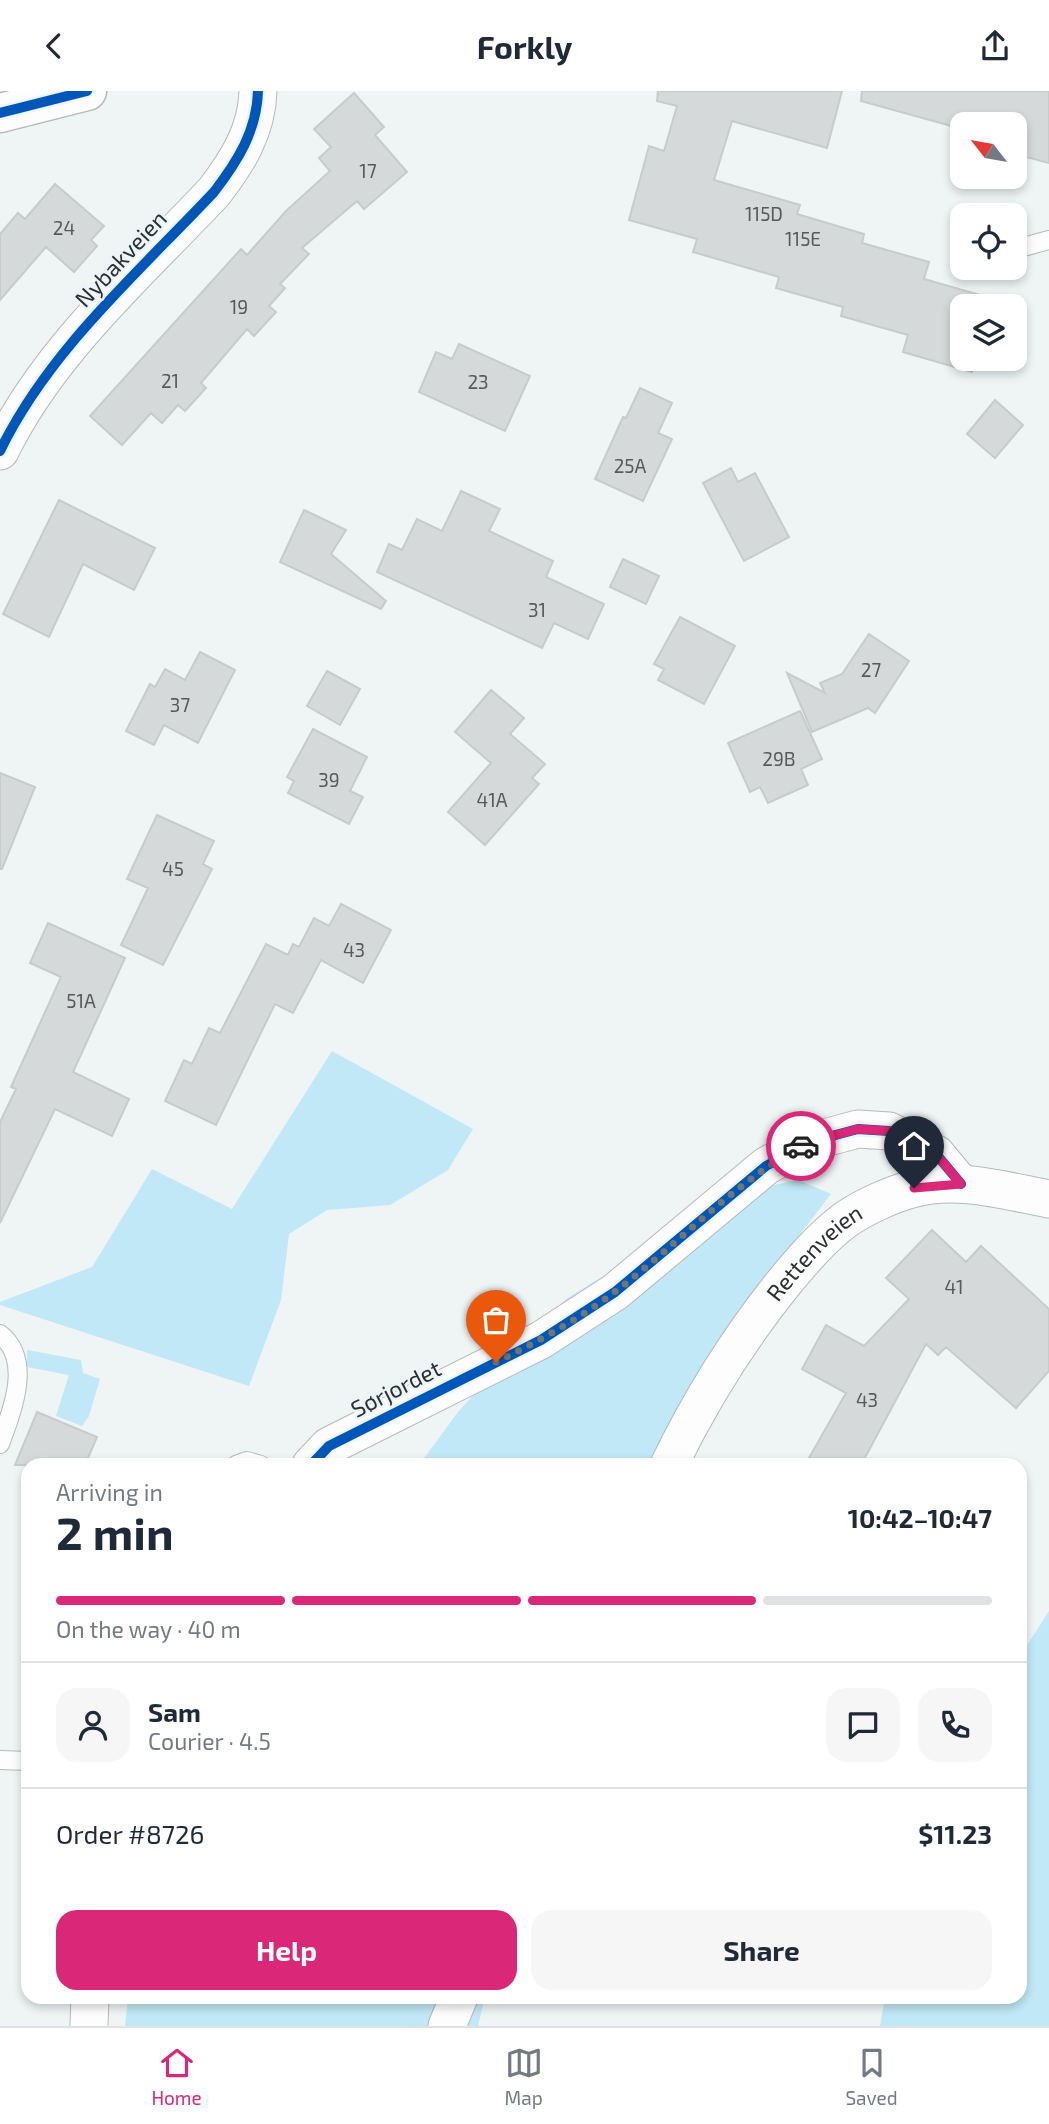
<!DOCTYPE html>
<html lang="en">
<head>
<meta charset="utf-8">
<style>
	body { margin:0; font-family:"Exo 2",sans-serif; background:#f6f6f7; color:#1f2937; height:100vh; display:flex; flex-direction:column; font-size:26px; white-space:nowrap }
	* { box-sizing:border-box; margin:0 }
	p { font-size:23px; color:#747a83 }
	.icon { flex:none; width:38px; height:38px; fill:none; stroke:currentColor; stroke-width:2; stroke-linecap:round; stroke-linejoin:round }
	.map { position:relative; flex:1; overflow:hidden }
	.panel { position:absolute; left:21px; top:1367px; width:1006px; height:546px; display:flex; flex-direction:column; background:#fff; border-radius:21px; box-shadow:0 4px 10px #0003 }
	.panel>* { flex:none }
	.needle { width:46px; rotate:301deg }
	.tools { position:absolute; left:950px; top:21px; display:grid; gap:14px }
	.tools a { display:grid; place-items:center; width:77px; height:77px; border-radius:14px; background:#fff; box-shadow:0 4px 10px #0003; font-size:35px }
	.pin { position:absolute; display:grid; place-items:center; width:60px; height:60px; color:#fff; margin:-72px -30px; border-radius:50% 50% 50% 0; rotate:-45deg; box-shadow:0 0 7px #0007 }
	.pin .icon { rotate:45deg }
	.courier { position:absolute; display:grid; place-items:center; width:70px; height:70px; margin:-35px; border:5px solid #db2777; border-radius:50%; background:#fff; color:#222; box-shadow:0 2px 9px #0007 }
	.headline em { font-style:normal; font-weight:700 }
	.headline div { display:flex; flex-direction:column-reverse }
	.headline { display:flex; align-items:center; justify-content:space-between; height:119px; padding:0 35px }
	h1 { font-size:46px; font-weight:700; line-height:52px }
	.bar { display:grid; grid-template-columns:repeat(4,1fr); gap:10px 7px; align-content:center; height:84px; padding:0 35px }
	.bar i { height:9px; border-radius:5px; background:#e0e1e3 }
	.bar .on { background:#db2777 }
	.bar p { grid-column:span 4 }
	.line { display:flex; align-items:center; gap:18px; padding:0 35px; border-top:2px solid #e0e1e3 }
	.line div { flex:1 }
	.round { display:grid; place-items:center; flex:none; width:74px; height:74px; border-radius:21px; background:#f6f6f7 }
	.action { display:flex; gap:14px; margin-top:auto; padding:14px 35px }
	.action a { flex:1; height:80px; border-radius:21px; background:#db2777; color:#fff; font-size:28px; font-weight:700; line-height:80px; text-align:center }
	.action a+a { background:#f6f6f7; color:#1f2937 }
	header { display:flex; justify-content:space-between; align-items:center; height:91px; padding:0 35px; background:#fff; font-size:32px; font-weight:700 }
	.menu { display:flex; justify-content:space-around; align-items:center; height:98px; border-top:2px solid #e0e1e3; background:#fff; font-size:19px; color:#747a83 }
	.menu a { display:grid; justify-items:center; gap:4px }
	.menu .on { color:#db2777 }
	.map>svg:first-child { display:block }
	.green { fill:#c1e8f6 }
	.building { fill:#d5d9da; stroke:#c7cbcc; stroke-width:2 }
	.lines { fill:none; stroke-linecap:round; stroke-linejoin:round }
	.service-casing { stroke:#b5b9ba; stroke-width:20 }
	.minor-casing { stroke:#b5b9ba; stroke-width:39 }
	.tertiary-casing { stroke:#b5b9ba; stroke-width:41 }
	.service { stroke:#fdfdfe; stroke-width:18 }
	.minor { stroke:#fdfdfe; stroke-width:37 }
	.tertiary { stroke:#fdfdfe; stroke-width:38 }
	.cycleway-casing { stroke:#ecf5f8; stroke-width:15 }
	.cycleway { stroke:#0057b8; stroke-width:10 }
	.done { stroke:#707576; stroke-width:7; stroke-dasharray:0 12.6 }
	.route { stroke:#db2777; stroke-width:9 }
	.labels { text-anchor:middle; stroke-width:5; stroke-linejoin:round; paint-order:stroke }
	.number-label { font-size:19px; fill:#565a5b }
	.street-label { font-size:23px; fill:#2c3031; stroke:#ecf5f8 }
</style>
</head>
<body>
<header><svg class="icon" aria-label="back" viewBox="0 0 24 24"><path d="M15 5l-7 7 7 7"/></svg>Forkly<svg class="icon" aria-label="share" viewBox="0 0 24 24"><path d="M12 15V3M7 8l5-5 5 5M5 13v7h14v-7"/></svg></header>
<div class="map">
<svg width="1049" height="1935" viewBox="0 0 1049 1935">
	<rect width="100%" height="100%" fill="#eff4f5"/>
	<path class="green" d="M332 960 473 1038 448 1079 390 1114 327 1119 289 1143 281 1209 249 1295 0 1214V1211L92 1176 152 1078 232 1118Z
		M798 1089 831 1103 791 1155 756 1209 669 1374H419L458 1321 506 1268 566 1208 740 1101Z
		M27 1259 81 1269 83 1282 100 1288 89 1325 82 1335 56 1325 69 1284 27 1276Z
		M1049 1520V1935H880L885 1906H1020V1565Z
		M128 1906H485L478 1935H125Z"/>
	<path class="building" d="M658 0H842L827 57 732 30 714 89 800 114 797 123 864 143 862 152 929 171 924 188 994 208 992 215H962V268H976L972 281 903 261 908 244 841 225 843 216 776 197 779 186 693 161 697 148 629 129 649 55 664 60 677 15 657 10Z
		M862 0H1049V72L1015 63V33H962V38L861 10Z
		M354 2 384 36 375 44 407 81 364 118 357 110 302 157 309 163 280 193 285 197 269 215 276 221 254 245 247 238 201 292 206 297 185 320 178 314 162 332 151 322 122 354 90 325 241 158 247 164 286 120 330 80 319 67 331 56 314 38Z
		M55 93 104 135 91 149 97 155 74 181 46 156 0 209V143L18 122 25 128Z
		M459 253 530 285 505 340 419 301 436 261 452 268Z
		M640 297 672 312 658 342 672 348 643 410 595 388 623 326 626 327Z
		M995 309 1023 334 995 367 967 343Z
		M731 377 738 391 755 382 789 446 744 470 703 392Z
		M461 400 500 418 489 440 553 470 546 486 604 513 588 548 554 532 542 557 377 481 389 453 402 459 417 428 442 440Z
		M59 409 155 457 134 499 83 473 49 546 3 523Z
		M304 419 346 439 331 463 386 510 381 518 280 471Z
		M623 468 659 485 646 513 610 496Z
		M680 526 735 555 704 613 658 589 664 578 654 573Z
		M869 543 909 570 875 622 868 617 812 641 787 582 825 602 820 592 842 583Z
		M200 561 235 579 198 652 164 634 154 654 126 640 150 593 155 596 165 578 185 589Z
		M327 580 360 598 340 634 307 615Z
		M491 599 524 627 510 643 545 673 532 687 539 693 485 754 448 721 491 672 455 641Z
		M800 620 822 668 801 678 808 694 768 712 760 696 750 701 728 652Z
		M313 638 367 666 350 700 363 706 349 733 288 702 294 690 287 686Z
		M0 682 35 696 2 778H0Z
		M157 724 214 750 203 773 212 778 163 874 121 854 148 797 127 788Z
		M341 813 391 839 363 892 321 869 293 922 275 913 216 1034 165 1010 184 969 192 973 209 937 220 942 266 853 288 864 293 853 299 856 314 827 329 835Z
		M48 832 125 867 73 981 129 1008 112 1045 55 1018 0 1132V1031L16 998 11 996 61 886 30 872Z
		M932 1139 966 1171 981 1155 1049 1218V1280L1016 1317 946 1256 938 1264 926 1253 861 1374H805L846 1302 802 1278 826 1234 864 1255 909 1208 886 1187Z
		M37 1321 97 1346 85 1374H15Z"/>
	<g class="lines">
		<g class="service-casing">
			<path id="service" d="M1016 158 1049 149
				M0 1243C33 1269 12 1320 0 1353
				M236 1374 247 1370 261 1374
				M0 1669 28 1670"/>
		</g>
		<g class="minor-casing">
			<g id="minor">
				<path d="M0 360C49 259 138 182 214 101 237 71 257 40 258 0"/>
				<path d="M311 1374 329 1355 541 1249 615 1201 766 1075 809 1051 858 1038 889 1040 936 1063 961 1093"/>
				<path id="s1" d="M669 1374C700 1310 738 1249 782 1194 801 1171 821 1147 845 1129 864 1116 890 1104 912 1098 956 1085 1006 1100 1049 1108"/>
				<path d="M89 1935 90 1906"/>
				<path d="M447 1935 459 1906"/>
			</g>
		</g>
		<g class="tertiary-casing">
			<path id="tertiary" d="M0 22 87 0"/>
		</g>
		<use href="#service" class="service"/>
		<use href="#minor" class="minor"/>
		<use href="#tertiary" class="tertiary"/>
		<g class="cycleway-casing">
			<path id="cycleway" d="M0 22 87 0
				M0 360C49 259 138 182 214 101 237 71 257 40 258 0
				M311 1374 329 1355 541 1249 615 1201 766 1075 809 1051 858 1038 889 1040 936 1063 961 1093"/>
		</g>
		<use href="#cycleway" class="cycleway"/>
	</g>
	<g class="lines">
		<path class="done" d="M496 1271C537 1251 579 1228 616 1200 678 1153 732 1094 801 1055"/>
		<path class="route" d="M801 1055 809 1051 858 1038 889 1040 936 1063 961 1093 914 1097"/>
	</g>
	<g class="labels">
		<g class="number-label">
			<text x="368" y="87">17</text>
			<text x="764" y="130">115D</text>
			<text x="64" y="144">24</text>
			<text x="803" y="155">115E</text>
			<text x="239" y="223">19</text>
			<text x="170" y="297">21</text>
			<text x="478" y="298">23</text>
			<text x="630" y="382">25A</text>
			<text x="537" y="526">31</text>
			<text x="871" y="586">27</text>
			<text x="180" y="621">37</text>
			<text x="779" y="675">29B</text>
			<text x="329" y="696">39</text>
			<text x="492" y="716">41A</text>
			<text x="173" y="785">45</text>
			<text x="354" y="866">43</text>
			<text x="81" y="917">51A</text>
			<text x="954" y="1203">41</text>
			<text x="867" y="1316">43</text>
		</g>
		<g class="street-label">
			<text transform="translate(121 168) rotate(-47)" y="8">Nybakveien</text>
			<text dy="8" stroke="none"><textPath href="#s1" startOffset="259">Rettenveien</textPath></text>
			<text transform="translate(396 1298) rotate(-27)" y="8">Sørjordet</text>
		</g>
	</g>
</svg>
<div class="tools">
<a><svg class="needle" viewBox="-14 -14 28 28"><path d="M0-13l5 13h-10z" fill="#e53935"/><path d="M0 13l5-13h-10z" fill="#747a83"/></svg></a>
<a><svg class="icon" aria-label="locate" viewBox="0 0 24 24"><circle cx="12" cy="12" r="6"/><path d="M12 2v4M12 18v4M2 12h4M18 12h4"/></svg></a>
<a><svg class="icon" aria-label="layers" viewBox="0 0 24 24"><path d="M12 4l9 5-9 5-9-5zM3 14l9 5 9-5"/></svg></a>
</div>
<div class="pin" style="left:496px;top:1271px;background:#ea580c"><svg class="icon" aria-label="bag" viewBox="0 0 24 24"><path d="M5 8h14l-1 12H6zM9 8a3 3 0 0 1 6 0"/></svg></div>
<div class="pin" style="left:914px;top:1097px;background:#1f2937"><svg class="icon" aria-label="home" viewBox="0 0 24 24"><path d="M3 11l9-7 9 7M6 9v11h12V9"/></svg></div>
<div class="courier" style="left:801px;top:1055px"><svg class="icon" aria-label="car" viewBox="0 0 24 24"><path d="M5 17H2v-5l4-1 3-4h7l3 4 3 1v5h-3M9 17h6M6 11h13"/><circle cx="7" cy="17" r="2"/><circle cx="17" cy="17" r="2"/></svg></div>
<section class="panel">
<div class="headline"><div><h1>2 min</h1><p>Arriving in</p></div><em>10:42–10:47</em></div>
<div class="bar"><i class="on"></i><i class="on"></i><i class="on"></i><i></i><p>On the way · 40 m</p></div>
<div class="line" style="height:126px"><a class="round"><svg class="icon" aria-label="person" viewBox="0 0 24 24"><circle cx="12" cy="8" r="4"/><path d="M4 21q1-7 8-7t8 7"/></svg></a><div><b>Sam</b><p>Courier · 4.5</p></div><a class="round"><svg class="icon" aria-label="chat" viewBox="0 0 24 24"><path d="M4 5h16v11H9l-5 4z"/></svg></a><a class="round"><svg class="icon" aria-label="phone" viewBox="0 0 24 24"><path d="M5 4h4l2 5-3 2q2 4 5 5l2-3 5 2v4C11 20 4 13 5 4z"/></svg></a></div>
<div class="line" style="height:91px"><div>Order #8726</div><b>$11.23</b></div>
<div class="action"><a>Help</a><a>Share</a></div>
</section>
</div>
<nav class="menu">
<a class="on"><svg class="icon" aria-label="home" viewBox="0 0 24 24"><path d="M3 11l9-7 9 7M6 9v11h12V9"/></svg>Home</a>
<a><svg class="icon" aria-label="map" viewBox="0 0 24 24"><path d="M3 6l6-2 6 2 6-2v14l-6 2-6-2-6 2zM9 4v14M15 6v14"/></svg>Map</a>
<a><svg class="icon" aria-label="saved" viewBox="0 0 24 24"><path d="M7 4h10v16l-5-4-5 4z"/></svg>Saved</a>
</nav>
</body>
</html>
